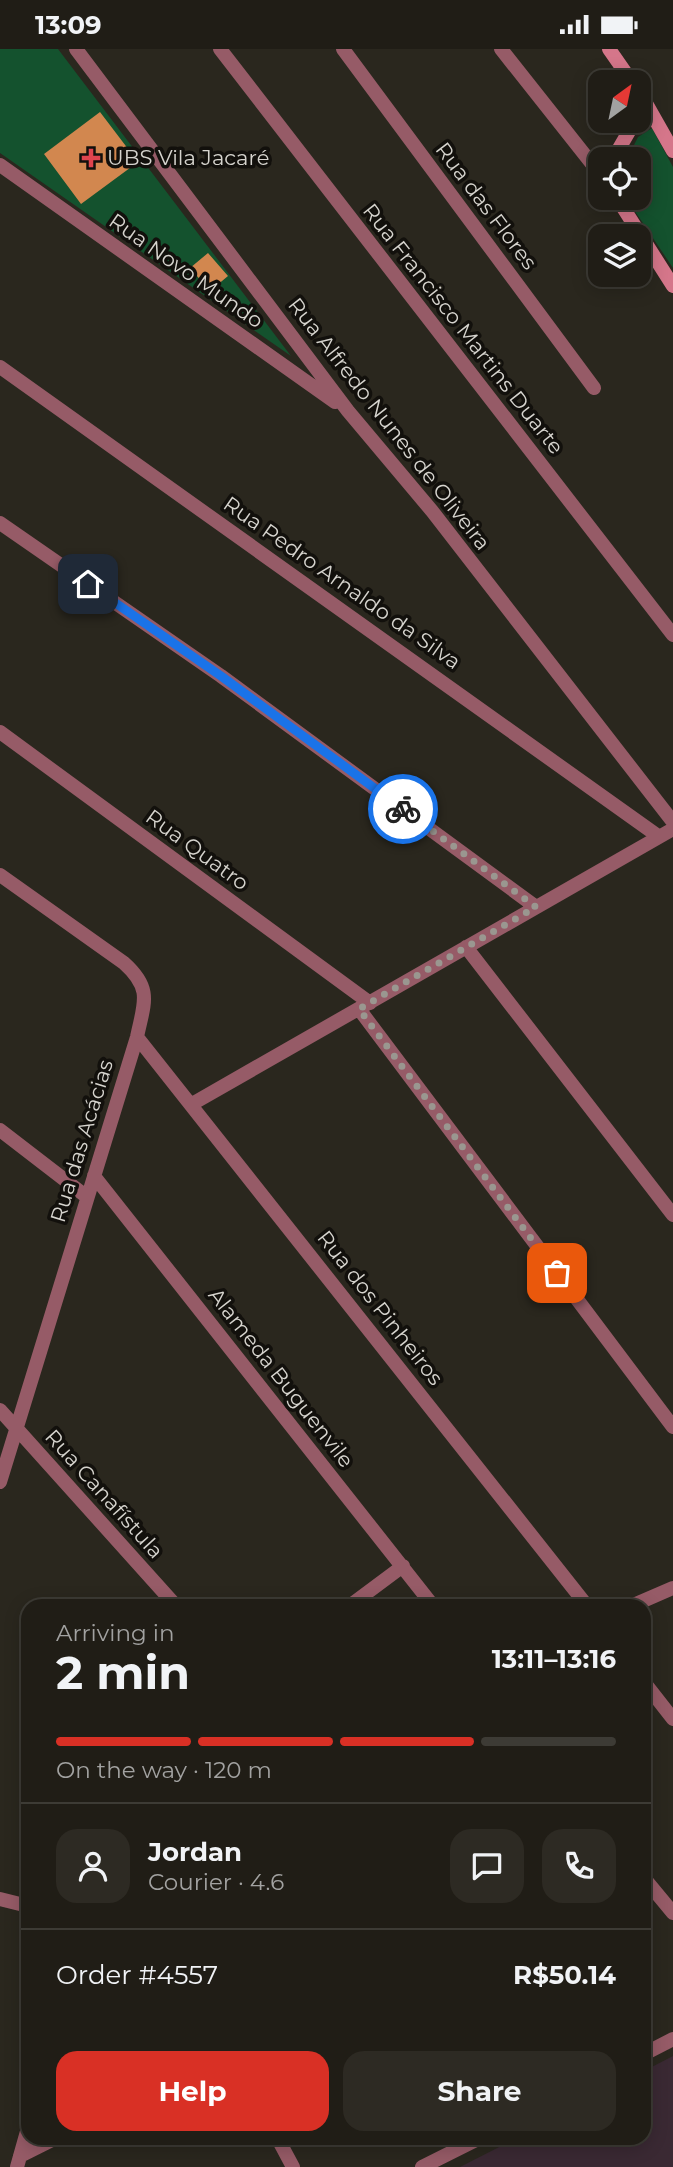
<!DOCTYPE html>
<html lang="en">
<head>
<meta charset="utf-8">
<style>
	body { margin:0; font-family:Montserrat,sans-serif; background:#2d2a23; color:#f1f3f6; height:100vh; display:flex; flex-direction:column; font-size:26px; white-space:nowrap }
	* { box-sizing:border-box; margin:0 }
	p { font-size:23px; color:#a2a2a1 }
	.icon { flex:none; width:38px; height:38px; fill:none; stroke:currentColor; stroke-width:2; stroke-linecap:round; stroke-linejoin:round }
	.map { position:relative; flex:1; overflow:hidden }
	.details { position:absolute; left:21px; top:1550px; width:630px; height:546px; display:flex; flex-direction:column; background:#201d16; border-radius:21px; box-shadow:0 4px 18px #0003,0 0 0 2px #3d3b35 }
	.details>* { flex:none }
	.needle { width:46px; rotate:33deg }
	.tools { position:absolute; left:588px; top:21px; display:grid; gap:14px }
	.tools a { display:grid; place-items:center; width:63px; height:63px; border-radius:14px; background:#201d16; box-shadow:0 4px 18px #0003,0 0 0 2px #3d3b35; font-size:35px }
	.pin { position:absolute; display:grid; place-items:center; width:60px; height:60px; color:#fff; margin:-30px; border-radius:14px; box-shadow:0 4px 10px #0006 }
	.courier { position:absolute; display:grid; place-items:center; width:70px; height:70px; margin:-35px; border:5px solid #1a73e8; border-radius:50%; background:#fff; color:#222; box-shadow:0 2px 9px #0007 }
	.summary em { font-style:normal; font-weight:700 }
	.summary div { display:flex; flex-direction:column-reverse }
	.summary { display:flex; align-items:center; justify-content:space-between; height:119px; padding:0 35px }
	h1 { font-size:46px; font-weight:700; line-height:52px }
	.bar { display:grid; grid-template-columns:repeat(4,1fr); gap:10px 7px; align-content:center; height:84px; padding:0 35px }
	.bar i { height:9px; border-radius:5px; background:#3d3b35 }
	.bar .active { background:#d93025 }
	.bar p { grid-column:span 4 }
	.line { display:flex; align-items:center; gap:18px; padding:0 35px; border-top:2px solid #3d3b35 }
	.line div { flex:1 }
	.round { display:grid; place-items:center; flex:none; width:74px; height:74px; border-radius:21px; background:#2d2a23 }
	.cta { display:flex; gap:14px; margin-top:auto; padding:14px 35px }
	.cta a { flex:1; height:80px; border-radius:21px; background:#d93025; color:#fff; font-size:28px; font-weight:700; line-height:80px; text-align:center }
	.cta a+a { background:#2d2a23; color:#f1f3f6 }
	.status { display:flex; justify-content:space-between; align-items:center; height:49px; padding:0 35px; background:#201d16; direction:ltr }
	.status svg { height:19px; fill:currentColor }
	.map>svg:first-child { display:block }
	.education { fill:#3a2933 }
	.green { fill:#14522e }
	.building { fill:#d2874f }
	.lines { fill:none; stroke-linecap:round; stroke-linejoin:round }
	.minor { stroke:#965b67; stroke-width:14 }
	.tertiary { stroke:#965b67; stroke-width:14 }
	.secondary { stroke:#d5768a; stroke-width:14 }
	.done { stroke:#9a9790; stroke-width:7; stroke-dasharray:0 12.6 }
	.route { stroke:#1a73e8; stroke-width:9 }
	.health-dot { fill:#e0444e; stroke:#12100c; stroke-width:2.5 }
	.labels { text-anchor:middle; stroke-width:7; stroke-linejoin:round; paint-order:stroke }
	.poi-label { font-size:21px; fill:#d6d4ce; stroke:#12100c; text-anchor:start }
	.street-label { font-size:21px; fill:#d6d4ce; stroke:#12100c }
</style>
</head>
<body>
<div class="status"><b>13:09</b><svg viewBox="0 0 49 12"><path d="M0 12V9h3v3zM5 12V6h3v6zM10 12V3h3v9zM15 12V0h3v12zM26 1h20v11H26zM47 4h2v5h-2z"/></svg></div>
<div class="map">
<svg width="673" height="2118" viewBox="0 0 673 2118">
	<rect width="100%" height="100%" fill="#2a271e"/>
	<path class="education" d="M673 2007V2118H460L515 2090H644V2022Z"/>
	<path class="green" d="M0 0H58L291 307 0 104Z
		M652 79 673 118V219L626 149H639V110H627L638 88Z"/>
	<path class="building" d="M100 63 138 113 81 155 44 105Z
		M208 204 228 227 210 242 190 219Z"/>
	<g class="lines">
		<path class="minor" d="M76 0 348 362 432 462 673 773
			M220 0 673 586
			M343 0 594 339
			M501 0 600 125
			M0 116 335 353
			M0 318 658 787
			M0 474 221 627 536 858
			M0 683 370 954
			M0 826 124 914C153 940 144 954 137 988L0 1433
			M466 898 673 1166
			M359 960 673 1378
			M137 988 588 1558
			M192 1055 673 780
			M0 1081 87 1148
			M94 1127 434 1558
			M0 1361 177 1558
			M348 1558 403 1517
			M629 1558 673 1539
			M644 1633 673 1670
			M644 1829 673 1864
			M0 1850 28 1857
			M278 2090 293 2118
			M20 2107 54 2090
			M17 2118 28 2079"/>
		<path class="tertiary" d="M644 2005 673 1990
			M422 2118 478 2090"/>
		<path class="secondary" d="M609 0 632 33
			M639 42 673 102
			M613 110 635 72
			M617 149 673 237"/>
	</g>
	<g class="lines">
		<path class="done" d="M403 760 536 858 359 960 557 1224"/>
		<path class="route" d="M88 535 221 627 403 760"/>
	</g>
	<path class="health-dot" d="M87.5 98.5h7v7h7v7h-7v7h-7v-7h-7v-7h7z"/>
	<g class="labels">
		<g class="poi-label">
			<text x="107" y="116">UBS Vila Jacaré</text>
		</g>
		<g class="street-label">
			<text transform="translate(486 157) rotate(53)" y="7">Rua das Flores</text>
			<text transform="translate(186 222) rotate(35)" y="7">Rua Novo Mundo</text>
			<text transform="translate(463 280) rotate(52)" y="7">Rua Francisco Martins Duarte</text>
			<text transform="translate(389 375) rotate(52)" y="7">Rua Alfredo Nunes de Oliveira</text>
			<text transform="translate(342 534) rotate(35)" y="7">Rua Pedro Arnaldo da Silva</text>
			<text transform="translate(197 801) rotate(36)" y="7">Rua Quatro</text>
			<text transform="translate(82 1092) rotate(-73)" y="7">Rua das Acácias</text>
			<text transform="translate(380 1259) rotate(52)" y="7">Rua dos Pinheiros</text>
			<text transform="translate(281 1329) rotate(52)" y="7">Alameda Buguenvile</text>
			<text transform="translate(104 1445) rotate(48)" y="7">Rua Canafístula</text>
		</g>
	</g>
</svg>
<div class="tools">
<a><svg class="needle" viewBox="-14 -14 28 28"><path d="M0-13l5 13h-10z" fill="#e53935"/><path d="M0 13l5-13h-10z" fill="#a2a2a1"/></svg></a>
<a><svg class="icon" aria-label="locate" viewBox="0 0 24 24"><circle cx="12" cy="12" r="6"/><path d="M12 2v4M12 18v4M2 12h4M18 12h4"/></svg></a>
<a><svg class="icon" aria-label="layers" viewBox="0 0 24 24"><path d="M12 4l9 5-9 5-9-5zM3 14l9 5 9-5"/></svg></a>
</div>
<div class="pin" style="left:557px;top:1224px;background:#ea580c"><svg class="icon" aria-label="bag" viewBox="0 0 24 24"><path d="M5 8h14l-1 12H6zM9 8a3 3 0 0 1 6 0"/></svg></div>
<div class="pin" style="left:88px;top:535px;background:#1f2937"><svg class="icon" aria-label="home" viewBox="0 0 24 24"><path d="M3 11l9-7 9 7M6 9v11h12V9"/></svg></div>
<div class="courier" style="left:403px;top:760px"><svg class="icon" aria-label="bike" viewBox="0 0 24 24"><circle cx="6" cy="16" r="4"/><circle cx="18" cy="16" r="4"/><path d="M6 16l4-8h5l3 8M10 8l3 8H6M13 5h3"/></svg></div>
<section class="details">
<div class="summary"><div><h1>2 min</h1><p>Arriving in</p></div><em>13:11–13:16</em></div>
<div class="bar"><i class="active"></i><i class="active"></i><i class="active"></i><i></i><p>On the way · 120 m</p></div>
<div class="line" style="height:126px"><a class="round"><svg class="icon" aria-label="person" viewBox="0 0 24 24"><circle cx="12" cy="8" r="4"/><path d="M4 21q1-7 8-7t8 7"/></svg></a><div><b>Jordan</b><p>Courier · 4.6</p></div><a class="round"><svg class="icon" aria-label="chat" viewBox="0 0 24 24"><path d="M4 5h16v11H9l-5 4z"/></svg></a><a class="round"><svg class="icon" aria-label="phone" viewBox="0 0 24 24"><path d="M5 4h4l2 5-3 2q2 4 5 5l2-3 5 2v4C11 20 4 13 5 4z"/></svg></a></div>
<div class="line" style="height:91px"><div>Order #4557</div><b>R$50.14</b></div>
<div class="cta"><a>Help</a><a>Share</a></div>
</section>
</div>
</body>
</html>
